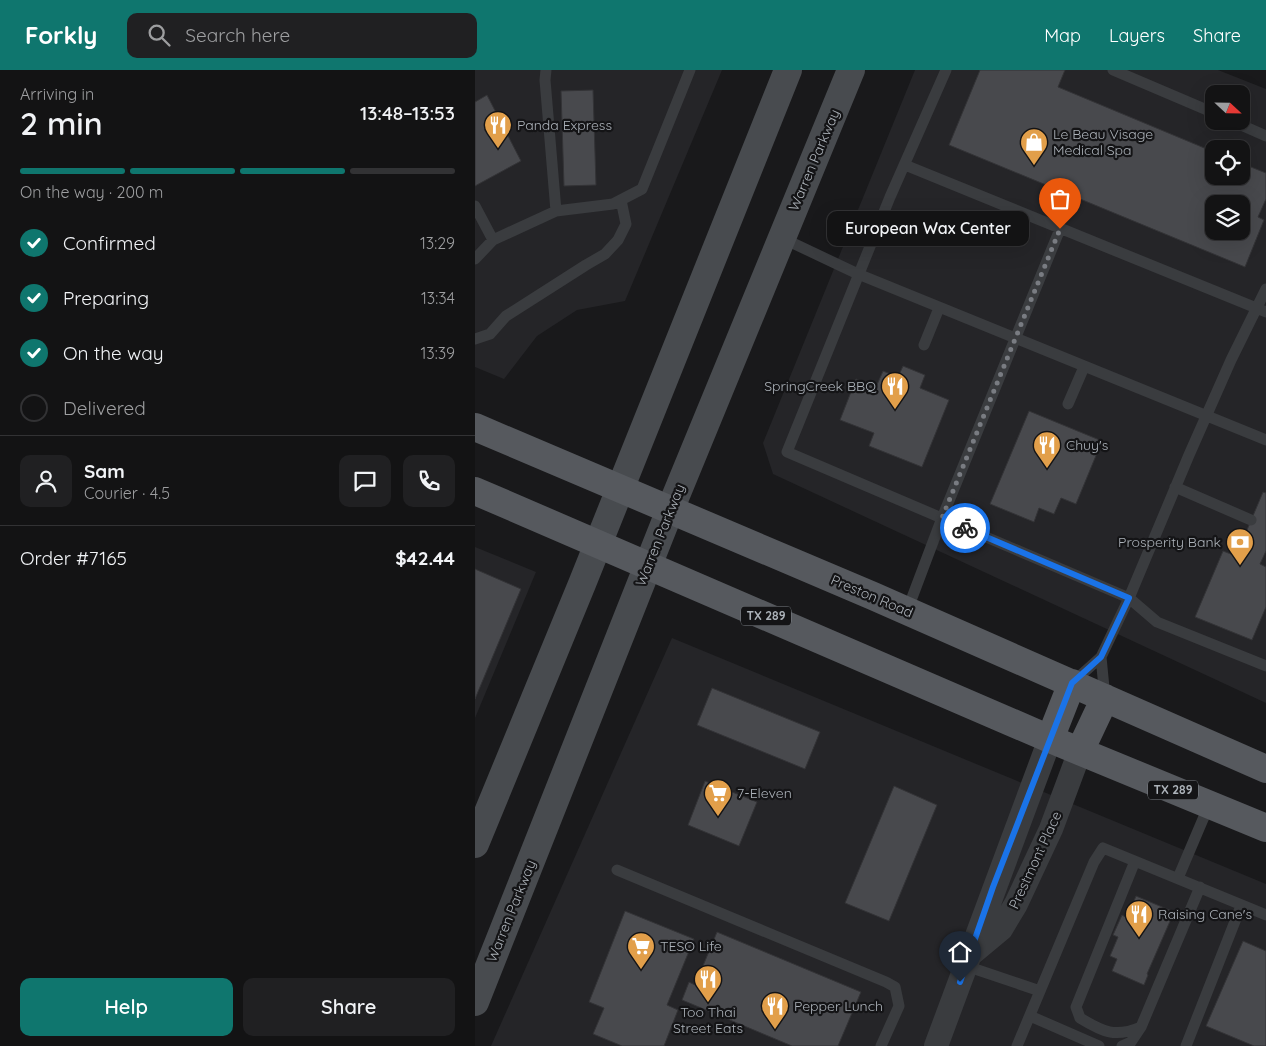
<!DOCTYPE html>
<html lang="en">
<head>
<meta charset="utf-8">
<style>
	body { margin:0; font-family:Quicksand,sans-serif; background:#202022; color:#f1f3f6; height:100vh; display:flex; flex-direction:column; font-size:19px; white-space:nowrap }
	* { box-sizing:border-box; margin:0 }
	p { font-size:16px; color:#9d9ea0 }
	.icon { flex:none; width:28px; height:28px; fill:none; stroke:currentColor; stroke-width:2; stroke-linecap:round; stroke-linejoin:round }
	.map { position:relative; flex:1; overflow:hidden }
	.side { display:flex; flex-direction:column; background:#131314; width:475px }
	.side>* { flex:none }
	.needle { width:32px; rotate:112deg }
	.controls { position:absolute; left:730px; top:15px; display:grid; gap:10px }
	.controls a { display:grid; place-items:center; width:45px; height:45px; border-radius:10px; background:#131314; box-shadow:0 5px 20px #0002,0 0 0 1px #323234; font-size:25px }
	.pin { position:absolute; display:grid; place-items:center; width:42px; height:42px; color:#fff; margin:-51px -21px; border-radius:50% 50% 50% 0; rotate:-45deg; box-shadow:0 0 5px #0007 }
	.pin .icon { rotate:45deg }
	.courier { position:absolute; display:grid; place-items:center; width:50px; height:50px; margin:-25px; border:4px solid #1a73e8; border-radius:50%; background:#fff; color:#222; box-shadow:0 1px 6px #0007 }
	.bubble { position:absolute; height:35px; border-radius:10px; background:#131314; box-shadow:0 5px 20px #0002,0 0 0 1px #323234; font-size:16px; font-weight:600; line-height:35px; text-align:center }
	.summary em { font-style:normal; font-weight:600 }
	.summary div { display:flex; flex-direction:column-reverse }
	.summary { display:flex; align-items:center; justify-content:space-between; height:85px; padding:0 20px }
	h1 { font-size:32px; font-weight:600; line-height:38px }
	.bar { display:grid; grid-template-columns:repeat(4,1fr); gap:8px 5px; align-content:center; height:60px; padding:0 20px }
	.bar i { height:6px; border-radius:4px; background:#323234 }
	.bar .on { background:#0f766e }
	.bar p { grid-column:span 4 }
	.line { display:flex; align-items:center; gap:12px; padding:0 20px; border-top:1px solid #323234 }
	.line div { flex:1 }
	.round { display:grid; place-items:center; flex:none; width:52px; height:52px; border-radius:10px; background:#202022 }
	ol { padding:0 20px; list-style:none }
	li { display:flex; align-items:center; gap:15px; height:55px }
	li p { margin-inline-start:auto }
	li .icon { padding:5px; border-radius:50%; background:#0f766e; color:#fff; stroke-width:4 }
	li:last-child { color:#9d9ea0 }
	li i { width:28px; height:28px; border:2px solid #323234; border-radius:50% }
	.button { display:flex; gap:10px; margin-top:auto; padding:10px 20px }
	.button a { flex:1; height:58px; border-radius:10px; background:#0f766e; color:#fff; font-size:20px; font-weight:600; line-height:58px; text-align:center }
	.button a+a { background:#202022; color:#f1f3f6 }
	header { display:flex; align-items:center; gap:30px; box-sizing:border-box; height:70px; padding:0 25px; background:#0f766e; color:#fff }
	header strong { font-size:24px }
	nav { display:flex; gap:28px; margin-inline-start:auto; font-size:18px }
	.search { width:350px; height:45px; background:#202022; display:flex; align-items:center; gap:12px; box-sizing:border-box; padding:0 18px; border-radius:10px; color:#9d9ea0; font-size:19px }
	main { display:flex; flex:1; min-height:0 }
	.map>svg:first-child { display:block }
	.built { fill:#252528; fill-rule:evenodd }
	.building { fill:#48494d; stroke:#333336; fill-rule:evenodd }
	.lines { fill:none; stroke-linecap:round; stroke-linejoin:round }
	.service { stroke:#3a3c3f; stroke-width:11 }
	.minor { stroke:#3a3c3f; stroke-width:24 }
	.secondary { stroke:#484b4f; stroke-width:28 }
	.primary { stroke:#56595e; stroke-width:28 }
	.done { stroke:#797c82; stroke-width:5; stroke-dasharray:0 9 }
	.route { stroke:#1a73e8; stroke-width:6 }
	.labels { text-anchor:middle; stroke-width:4.5; stroke-linejoin:round; paint-order:stroke }
	.shield { fill:#141416; stroke:#7e8388; stroke-width:1 }
	.shield-label { font-size:12px; font-weight:bold; fill:#acb2b9 }
	.poi-label { font-size:14px; fill:#acb2b9; stroke:#141416; text-anchor:start }
	.street-label { font-size:14px; fill:#acb2b9; stroke:#141416 }
</style>
</head>
<body>
<header>
<strong>Forkly</strong>
<div class="search"><svg class="icon" aria-label="search" viewBox="0 0 24 24"><circle cx="10" cy="10" r="6"/><path d="M15 15l6 6"/></svg>Search here</div>
<nav><a>Map</a><a>Layers</a><a>Share</a></nav>
</header>
<main>
<section class="side">
<div class="summary"><div><h1>2 min</h1><p>Arriving in</p></div><em>13:48–13:53</em></div>
<div class="bar"><i class="on"></i><i class="on"></i><i class="on"></i><i></i><p>On the way · 200 m</p></div>
<ol>
<li><svg class="icon" aria-label="check" viewBox="0 0 24 24"><path d="M5 12l5 5 9-10"/></svg>Confirmed<p>13:29</p></li>
<li><svg class="icon" aria-label="check" viewBox="0 0 24 24"><path d="M5 12l5 5 9-10"/></svg>Preparing<p>13:34</p></li>
<li><svg class="icon" aria-label="check" viewBox="0 0 24 24"><path d="M5 12l5 5 9-10"/></svg>On the way<p>13:39</p></li>
<li><i></i>Delivered</li>
</ol>
<div class="line" style="height:90px"><a class="round"><svg class="icon" aria-label="person" viewBox="0 0 24 24"><circle cx="12" cy="8" r="4"/><path d="M4 21q1-7 8-7t8 7"/></svg></a><div><b>Sam</b><p>Courier · 4.5</p></div><a class="round"><svg class="icon" aria-label="chat" viewBox="0 0 24 24"><path d="M4 5h16v11H9l-5 4z"/></svg></a><a class="round"><svg class="icon" aria-label="phone" viewBox="0 0 24 24"><path d="M5 4h4l2 5-3 2q2 4 5 5l2-3 5 2v4C11 20 4 13 5 4z"/></svg></a></div>
<div class="line" style="height:65px"><div>Order #7165</div><b>$42.44</b></div>
<div class="button"><a>Help</a><a>Share</a></div>
</section>
<div class="map">
<svg width="791" height="976" viewBox="0 0 791 976">
	<rect width="100%" height="100%" fill="#19191b"/>
	<path class="built" d="M0 0H247L150 231 102 240 62 266 29 309 0 297Z
		M440 0H743L791 19V633L298 404 288 373ZM739 24H766V51H739ZM739 79H766V106H739ZM739 134H766V161H739Z
		M0 477 61 502 0 648Z
		M197 568 791 814V976H16Z"/>
	<path class="building" d="M505 0H590L583 17 739 82V106H766V93L791 103V129L783 147 789 150 770 197 474 75ZM739 134H766V161H739Z
		M118 20 121 115 89 116 86 21Z
		M12 25 46 91 0 116V32Z
		M428 296 450 305 445 318 474 330 447 397 394 376 399 363 365 350 381 309 401 317 408 301 423 307Z
		M554 341 627 371 601 434 586 428 579 444 564 438 559 452 515 434Z
		M788 422 791 423V481L785 494 791 497V537L777 570 720 547 748 481 761 486Z
		M0 499 46 519 0 629Z
		M237 618 345 662 330 699 222 655Z
		M230 711 282 732 264 776 213 755Z
		M419 716 462 735 414 851 370 833Z
		M661 826 699 842 672 904 673 905 669 915 637 901 642 889 635 886 643 867 638 865 647 845 652 848Z
		M150 841 219 869 192 935 203 940 189 976H147L118 964 129 938 114 932Z
		M242 862 386 922 363 976H317L207 930 214 912 220 915Z
		M768 871 791 881V976H779L731 956Z"/>
	<g class="lines">
		<path class="service" d="M71 0 70 10 81 141
			M471 0 415 127 312 382 654 528 682 552 791 596
			M638 0 739 43
			M757 51 791 66
			M430 95 791 242
			M0 136 18 170
			M307 168 383 204 791 370
			M0 189 18 170 81 141 138 134 167 119 215 0
			M0 269 15 264 31 246 111 195 130 184 143 170 151 154 146 130
			M449 275 464 238
			M593 334 609 297
			M700 417 776 450
			M432 541 467 448 585 159
			M626 587 630 628
			M597 613 626 587 654 528 714 385 756 290 791 219
			M660 791 601 937 605 948C628 962 640 968 666 957
			M142 800 411 912 420 917 424 936 406 976
			M703 808 734 735
			M491 896 565 921
			M555 946 624 976
			M542 976 619 792 628 778 791 845
			M647 976 656 972 666 957 725 817
			M711 976 766 836"/>
		<path class="minor" d="M496 884 526 859 541 834 576 759 605 681
			M461 976 575 669"/>
		<path class="secondary" d="M0 774 107 514 313 0
			M0 932 195 440 376 0"/>
		<path class="primary" d="M0 357 398 526 791 699
			M0 421 575 669 791 758
			M575 669 597 613
			M605 681 630 628"/>
	</g>
	<g class="lines">
		<path class="done" d="M490 458 467 448 585 159"/>
		<path class="route" d="M485 912 518 817 597 613 626 587 654 528 490 458"/>
	</g>
	<defs>
		<g id="restaurant-pin" transform="scale(1.4375)"><path d="M0 17L-7.5 6A9.5 9.5 0 1 1 7.5 6Z" fill="#e29f4a" stroke="#141416"/><path d="M-5-6h1v4h1v-4h1v4h1v-4h1v5L-1.5 .5V6h-2V.5L-5-1ZM5-6V6H3V1.5H1.5Q1.5-4 5-6Z" fill="#fff"/></g>
		<g id="shop-pin" transform="scale(1.4375)"><path d="M0 17L-7.5 6A9.5 9.5 0 1 1 7.5 6Z" fill="#e29f4a" stroke="#141416"/><path d="M-5-2.5h2.3a2.7 3.5 0 0 1 5.4 0H5L5.5 6h-11ZM-1.5-2.5h3a1.5 2.3 0 0 0-3 0Z" fill="#fff"/></g>
		<g id="bank-pin" transform="scale(1.4375)"><path d="M0 17L-7.5 6A9.5 9.5 0 1 1 7.5 6Z" fill="#e29f4a" stroke="#141416"/><path d="M-6-4H6V4H-6ZM0-2.3a2.3 2.3 0 1 0 0 4.6a2.3 2.3 0 1 0 0-4.6Z" fill="#fff"/></g>
		<g id="supermarket-pin" transform="scale(1.4375)"><path d="M0 17L-7.5 6A9.5 9.5 0 1 1 7.5 6Z" fill="#e29f4a" stroke="#141416"/><path d="M-6-5.5h2.5l.6 2H6L4.5 2H-2.5L-4.4-4H-6ZM-1.5 3.2a1.3 1.3 0 1 0 .1 0ZM3 3.2a1.3 1.3 0 1 0 .1 0Z" fill="#fff"/></g>
	</defs>
	<g fill-rule="evenodd">
		<use href="#restaurant-pin" x="23" y="55"/>
		<use href="#shop-pin" x="559" y="72"/>
		<use href="#restaurant-pin" x="420" y="316"/>
		<use href="#restaurant-pin" x="572" y="375"/>
		<use href="#bank-pin" x="765" y="472"/>
		<use href="#supermarket-pin" x="243" y="723"/>
		<use href="#restaurant-pin" x="664" y="844"/>
		<use href="#supermarket-pin" x="166" y="876"/>
		<use href="#restaurant-pin" x="233" y="909"/>
		<use href="#restaurant-pin" x="300" y="936"/>
	</g>
	<g class="labels">
		<g class="shield">
			<rect x="266" y="536.5" width="50" height="19" rx="4"/>
			<rect x="673" y="710.5" width="50" height="19" rx="4"/>
		</g>
		<g class="shield-label">
			<text x="291" y="550">TX 289</text>
			<text x="698" y="724">TX 289</text>
		</g>
		<g class="poi-label">
			<text x="42" y="60">Panda Express</text>
			<text x="578" y="69">Le Beau Visage<tspan x="578" dy="16">Medical Spa</tspan></text>
			<text x="401" y="321" text-anchor="end">SpringCreek BBQ</text>
			<text x="591" y="380">Chuy's</text>
			<text x="746" y="477" text-anchor="end">Prosperity Bank</text>
			<text x="262" y="728">7-Eleven</text>
			<text x="683" y="849">Raising Cane's</text>
			<text x="185" y="881">TESO Life</text>
			<text x="319" y="941">Pepper Lunch</text>
			<text x="233" y="947" text-anchor="middle">Too Thai<tspan x="233" dy="16">Street Eats</tspan></text>
		</g>
		<g class="street-label">
			<text transform="translate(339 90) rotate(-67)" y="5">Warren Parkway</text>
			<text transform="translate(185 465) rotate(-68)" y="5">Warren Parkway</text>
			<text transform="translate(397 526) rotate(23)" y="5">Preston Road</text>
			<text transform="translate(560 790) rotate(-65)" y="5">Prestmont Place</text>
			<text transform="translate(36 841) rotate(-68)" y="5">Warren Parkway</text>
		</g>
	</g>
</svg>
<div class="controls">
<a><svg class="needle" viewBox="-14 -14 28 28"><path d="M0-13l5 13h-10z" fill="#e53935"/><path d="M0 13l5-13h-10z" fill="#9d9ea0"/></svg></a>
<a><svg class="icon" aria-label="locate" viewBox="0 0 24 24"><circle cx="12" cy="12" r="6"/><path d="M12 2v4M12 18v4M2 12h4M18 12h4"/></svg></a>
<a><svg class="icon" aria-label="layers" viewBox="0 0 24 24"><path d="M12 4l9 5-9 5-9-5zM3 14l9 5 9-5"/></svg></a>
</div>
<div class="pin" style="left:585px;top:159px;background:#ea580c"><svg class="icon" aria-label="bag" viewBox="0 0 24 24"><path d="M5 8h14l-1 12H6zM9 8a3 3 0 0 1 6 0"/></svg></div>
<div class="pin" style="left:485px;top:912px;background:#1f2937"><svg class="icon" aria-label="home" viewBox="0 0 24 24"><path d="M3 11l9-7 9 7M6 9v11h12V9"/></svg></div>
<div class="courier" style="left:490px;top:458px"><svg class="icon" aria-label="bike" viewBox="0 0 24 24"><circle cx="6" cy="16" r="4"/><circle cx="18" cy="16" r="4"/><path d="M6 16l4-8h5l3 8M10 8l3 8H6M13 5h3"/></svg></div>
<div class="bubble" style="left:352px;top:141px;width:202px">European Wax Center</div>
</div>
</main>
</body>
</html>
